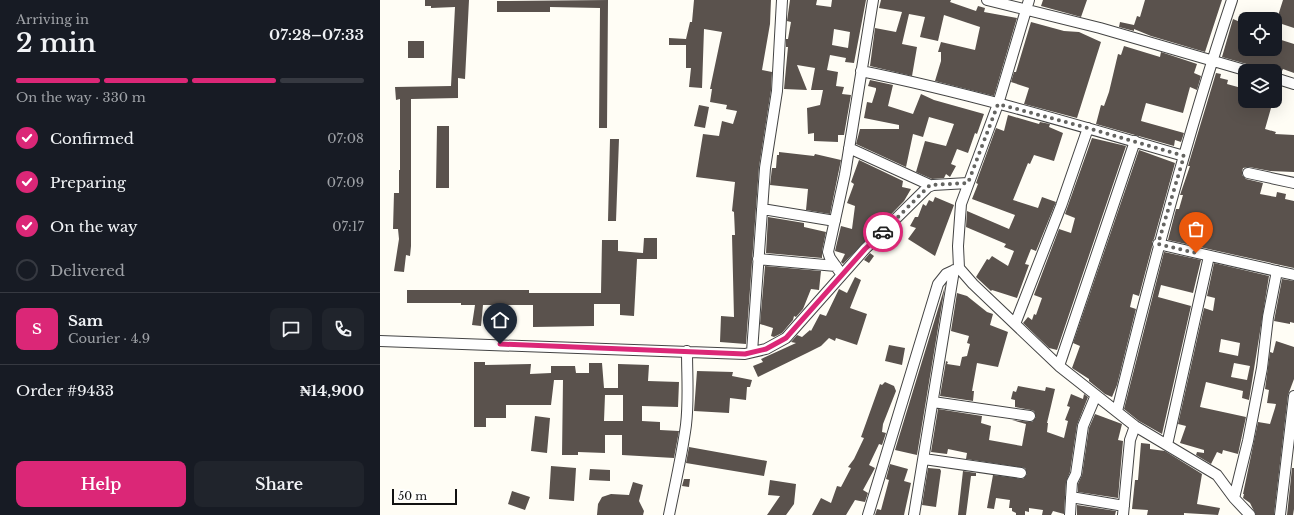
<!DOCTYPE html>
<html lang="en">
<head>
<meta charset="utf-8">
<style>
	body { margin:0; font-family:"Libre Baskerville",serif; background:#20242c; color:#f1f3f6; height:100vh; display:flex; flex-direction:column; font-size:15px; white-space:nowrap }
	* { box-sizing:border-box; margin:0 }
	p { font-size:13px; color:#9ea1a6 }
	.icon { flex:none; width:22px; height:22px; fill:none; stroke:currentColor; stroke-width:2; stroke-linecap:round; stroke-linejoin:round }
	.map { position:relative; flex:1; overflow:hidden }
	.drawer { display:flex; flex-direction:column; background:#171b24; width:380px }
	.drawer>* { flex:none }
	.controls { position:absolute; left:858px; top:12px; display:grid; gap:8px }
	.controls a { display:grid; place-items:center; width:44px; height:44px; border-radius:8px; background:#171b24; box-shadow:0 4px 16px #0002; font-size:20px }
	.scale { position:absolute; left:12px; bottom:10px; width:65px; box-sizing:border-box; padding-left:4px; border:2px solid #111; border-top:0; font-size:11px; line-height:14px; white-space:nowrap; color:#111; -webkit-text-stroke:3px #fff; paint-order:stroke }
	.pin { position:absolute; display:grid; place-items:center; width:34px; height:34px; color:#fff; margin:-41px -17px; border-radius:50% 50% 50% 0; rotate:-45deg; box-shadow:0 0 4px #0007 }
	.pin .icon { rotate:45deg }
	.courier { position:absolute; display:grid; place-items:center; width:40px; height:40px; margin:-20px; border:3px solid #db2777; border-radius:50%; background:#fff; color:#222; box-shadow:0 1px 5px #0007 }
	.head em { font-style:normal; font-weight:600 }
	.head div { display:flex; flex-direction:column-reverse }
	.head { display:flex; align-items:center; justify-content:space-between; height:68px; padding:0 16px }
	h1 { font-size:26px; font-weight:600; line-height:30px }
	.bar { display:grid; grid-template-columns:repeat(4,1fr); gap:6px 4px; align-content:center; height:48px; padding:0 16px }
	.bar i { height:5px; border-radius:3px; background:#363941 }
	.bar .current { background:#db2777 }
	.bar p { grid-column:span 4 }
	.line { display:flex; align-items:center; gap:10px; padding:0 16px; border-top:1px solid #363941 }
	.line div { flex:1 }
	.round { display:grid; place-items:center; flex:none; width:42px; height:42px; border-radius:8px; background:#20242c }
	ol { padding:0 16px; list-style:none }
	li { display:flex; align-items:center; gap:12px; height:44px }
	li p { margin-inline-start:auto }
	li .icon { padding:4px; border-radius:50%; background:#db2777; color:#fff; stroke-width:4 }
	li:last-child { color:#9ea1a6 }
	li i { width:22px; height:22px; border:2px solid #363941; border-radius:50% }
	.primary-button { display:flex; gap:8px; margin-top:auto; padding:8px 16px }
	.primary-button a { flex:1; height:46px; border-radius:8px; background:#db2777; color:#fff; font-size:16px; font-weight:600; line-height:46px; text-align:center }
	.primary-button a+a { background:#20242c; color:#f1f3f6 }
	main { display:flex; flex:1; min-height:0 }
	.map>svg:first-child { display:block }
	.building { fill:#5a524d; fill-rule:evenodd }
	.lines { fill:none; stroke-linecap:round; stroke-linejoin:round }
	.street-casing { stroke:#444; stroke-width:12 }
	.street { stroke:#fff; stroke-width:10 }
	.done { stroke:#646461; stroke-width:4; stroke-dasharray:0 7.2 }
	.route { stroke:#db2777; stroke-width:5 }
</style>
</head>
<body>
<main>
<section class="drawer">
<div class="head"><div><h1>2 min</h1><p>Arriving in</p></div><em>07:28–07:33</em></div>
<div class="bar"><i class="current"></i><i class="current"></i><i class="current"></i><i></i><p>On the way · 330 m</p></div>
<ol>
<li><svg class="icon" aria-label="check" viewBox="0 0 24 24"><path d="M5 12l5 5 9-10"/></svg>Confirmed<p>07:08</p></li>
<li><svg class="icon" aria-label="check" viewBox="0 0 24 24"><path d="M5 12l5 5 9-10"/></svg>Preparing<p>07:09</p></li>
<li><svg class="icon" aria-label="check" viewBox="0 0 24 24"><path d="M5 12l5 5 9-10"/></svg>On the way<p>07:17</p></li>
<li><i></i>Delivered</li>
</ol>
<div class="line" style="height:72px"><b class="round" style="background:#db2777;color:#fff">S</b><div><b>Sam</b><p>Courier · 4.9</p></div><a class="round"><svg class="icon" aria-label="chat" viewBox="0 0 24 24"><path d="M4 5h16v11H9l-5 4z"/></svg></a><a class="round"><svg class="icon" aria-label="phone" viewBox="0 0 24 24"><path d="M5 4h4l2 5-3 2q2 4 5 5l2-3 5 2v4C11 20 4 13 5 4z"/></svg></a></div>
<div class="line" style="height:52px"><div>Order #9433</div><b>₦14,900</b></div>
<div class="primary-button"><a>Help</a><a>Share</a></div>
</section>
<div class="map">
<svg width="914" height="515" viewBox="0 0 914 515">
	<rect width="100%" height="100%" fill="#fffdf5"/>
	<path class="building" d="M45 0H89L85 79 78 78V98L31 99V246L30 256 26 255 24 272 14 271 19 239 18 229H13L14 193H19V170H20V99L16 100 15 87 71 86 75 7 51 8V6H45Z
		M228 0 227 128H219L220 8 170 7V12H117V1Z
		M314 0H391L390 24 382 70 392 72 391 90 379 167 366 344 340 342 341 316 354 317 352 235H355L354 212 352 211 355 182 316 177 323 134 339 136 342 121 353 124 357 111 346 109 347 105 330 102 332 89H330L342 32 324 29 322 88 309 87 311 68H306V45H289V38L306 39 310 22H312Z
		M410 0H437L436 5 451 7 452 0H486L474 63 465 62 466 58 450 55 447 70 458 72 456 86 464 87 462 94 471 95 464 135H458V142L434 141V133L428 134 427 108 440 105 443 90H431L435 68 417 65 427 90 404 89 408 47H406V39H408L411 22 407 21ZM454 29 470 32 468 48 452 45Z
		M501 0H571L570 2 596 11 598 6 605 8 604 12 637 18 614 96 555 81 561 61V52H558L561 42 595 50 600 27 564 15 558 41 540 37 545 17 529 14 522 44 537 47 532 76 490 66 495 28 516 32 522 12 499 8Z
		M663 0H707L701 17 661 6Z
		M765 0H842L825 52 771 36 754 29V31L739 27 740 22 754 25 757 16 760 17Z
		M903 0H914V28L896 22Z
		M853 19 865 24V49H895V38L914 44V73L903 69 901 73 891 71 842 57Z
		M651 22 684 31 699 32 721 42 697 118 644 104 649 88 631 82 634 72H636Z
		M28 41H44V58H28Z
		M744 46 780 57 781 52 817 64 814 73 821 76 817 90 810 87 803 113 766 103 762 117 761 121 804 133 801 142 795 140 794 146 716 124 721 105 724 106 729 92 738 54 741 55Z
		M836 73 841 74 840 78 848 80 847 84 865 89V101H893L885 129 896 132 895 134 914 135V172L890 171 869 167 863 168 862 172V175L866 179 883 183 880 194 896 197 897 192 906 194 905 199 914 201V268L788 240 796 209H799L803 195H800L810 166H808Z
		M490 80 513 85 508 106 533 114 541 94 554 100 604 114 597 134 595 133 588 153 577 149 571 164 576 166 570 177 566 174 564 178 552 179 536 172 545 141 566 146 574 124 549 117 543 137 533 134 526 167 476 144 480 129H519V125L484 118 487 102 492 103 496 90V88L488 86Z
		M319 105 329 107 325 128 314 126Z
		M628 115 659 124 660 122 670 124 669 127 683 133 674 161 654 155 650 164 648 163 633 200 658 208 662 197 676 202 656 251 651 249 645 264 649 265 637 298 612 290 611 291 596 277 607 259 609 260 612 256 628 266 634 251 624 247 626 244 586 227 587 211 629 229 635 215 592 199 598 184 596 183 616 128 624 131Z
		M57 126H69V188H56Z
		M712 138 746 146 677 350 669 348 643 323 648 317 652 320 654 314 656 315 662 298 654 295 679 229 691 233 695 218 685 214Z
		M230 139H239L236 221H228Z
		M759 150 795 163 774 239 772 242V247L759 296 753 294 750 307 756 309 737 385 732 397 725 394 709 381V379L692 368 700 346 693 343Z
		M399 152 434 156 435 154 461 160 450 214 426 210 428 189 390 185 392 168H396L397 155H399Z
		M479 160 523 181 522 187 531 189 524 201 463 264 461 262 465 254 455 251 461 226 472 229 475 206 467 203 474 184 471 182Z
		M555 197 574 205 555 256 528 239 536 228 530 226 535 217H538L543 204 546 206 549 200 553 202Z
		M388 217 424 223V227L446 232 442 251V258L386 253Z
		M264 238H277V259H257L254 316 240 315V304H214V326L153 327V305H103L101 326 92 325 95 305H81V303H27V290H149V293H221L222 240H238V251L263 253Z
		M784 252 821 260 813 293 781 285 778 297 811 306 782 434 759 421 744 409Z
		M490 253 494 256 489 263 484 260Z
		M834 263 889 276 869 400 862 398 863 391 826 382 820 407 866 417 858 454 843 450 842 454 837 452 831 464 816 455 817 452 824 453V450L800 443 806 426 798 424 824 308 833 311 835 298 827 296ZM841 339 860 343 858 356 839 352ZM854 363 870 366 867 380 851 377Z
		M385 266 441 271 439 290 431 289 423 309 416 317 414 316 413 320 402 333 394 337 391 336 393 328 380 324Z
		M475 277 481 280 470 308 487 314 477 345 456 338 455 341 449 338 441 346 427 353 378 377 373 366 383 362 381 359 416 343 411 342 417 335 422 337 430 330 431 331 440 314 446 316 459 289 467 293Z
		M902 279 914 281V323L910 322V324L894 321Z
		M565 286 537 455 515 450Z
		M577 293 587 296 607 312 613 314 610 325 628 332 618 367 597 363 592 391H594L593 401 560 396 566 361 568 362 567 364 580 366 582 357 587 356 590 344 587 343 589 336 571 331Z
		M896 341 914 347V379L908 395 894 515H876L870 503 863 498 864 494H863L878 422 890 424 895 408 896 404 887 403 889 390 885 389 890 352 893 353Z
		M509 345 525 348 522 365 505 361Z
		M94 362H105V365L151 364 150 374 171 373V366H195L196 373H209V363H222L224 388H238V364L269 365 268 381 299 382 298 407 262 406V421L280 422V430L299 431 294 458 242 455V435H225V453L198 452V455H182L183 380H174L171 405H126V418H106V427H94ZM225 395H243V421H224Z
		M317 371 353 372 352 376 372 380 370 387H367L366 400 350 398 349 413 314 411Z
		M505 382 514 386 516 391 503 424 502 432 506 433 502 445 499 444 489 465 495 468 483 490 488 493 485 502 475 500 466 515H432L441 498 451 503 457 486 461 487 471 468 468 467 474 459 484 438 481 437 500 384 502 385Z
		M638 386 665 391 666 387 675 389 667 423H668L667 432 684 438 688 421 685 420 690 407 687 406 691 394 703 399 704 394 708 397 697 425 690 472 686 482 684 514 673 511 671 515H662L663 510 649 508V512L645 511V515H636V513L632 511V508H629L630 500 616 498 614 509 607 508 613 475 643 479 647 474 645 468 586 459 587 453 568 449 567 454 551 452 558 409 602 416 601 423 611 426 609 440 642 446 646 424 632 420 652 422 656 417 654 411 651 410 635 407V400L631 399 633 391 636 392Z
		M715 414 742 424 738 440 743 441 738 498 698 492V484L702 475 709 428Z
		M155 416 170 418 167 453 151 451Z
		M761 443 770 444V449L785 451 822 474 817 504 840 508 838 515 804 513V515H767L768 510 752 509 755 480H758Z
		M309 447 387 461 384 476 306 463Z
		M510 464 528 469 524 481 531 483 524 515H495L497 509 501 510 509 480 506 479Z
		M171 466 196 468 194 501 169 499Z
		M548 468 560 469 561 471 556 507 542 505Z
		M912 468H914V509L913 515H907Z
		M210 469 230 470V481L209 480Z
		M583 471 596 473V476H591L586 515H578Z
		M304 479H310L309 487 302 486Z
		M390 480 416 484 414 504 406 515H387L400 496 388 495Z
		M253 482 263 485 259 501 264 511 263 515H217L218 504 222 497 231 494 249 495Z
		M132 491 150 497 145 510 128 504Z
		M697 505 736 511 735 515H697Z"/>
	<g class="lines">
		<g class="street-casing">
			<path id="street" d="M607 0 720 28 868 71
				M649 0 618 104 581 204 578 246 579 268 593 284 679 366 755 426 837 475 854 498 870 515
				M481 71C590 93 697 125 804 156
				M895 78 914 84
				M469 148 550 185
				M868 173 914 183
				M382 209 455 221
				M778 244 914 275
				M378 259 456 266
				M462 275 450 258 448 252 465 174 493 0
				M635 324 681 206 708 128
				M0 341 365 354 386 349 406 338 485 249 548 187 553 185 588 183
				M372 352 385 168 397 91 402 0
				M679 366 755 141
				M553 402 650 416
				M737 411C771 273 807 135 852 0
				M787 445 829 256
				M544 459 641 473
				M691 497 744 506
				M854 498 868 441 882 368 888 317 897 271
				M289 515C295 485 302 455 306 425 309 400 307 376 307 351
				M488 515 558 284 566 274 579 268
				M534 515 574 270
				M690 515 692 482 696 474 703 426 716 395
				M743 515 750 440 755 426
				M900 515 914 396"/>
		</g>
		<use href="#street" class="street"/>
	</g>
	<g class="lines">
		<path class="done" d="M503 232 550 185 588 183 618 104 708 128 804 156 778 244 816 253"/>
		<path class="route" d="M120 344 365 354 386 349 406 338 485 249 503 232"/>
	</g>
</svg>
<div class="controls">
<a><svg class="icon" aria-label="locate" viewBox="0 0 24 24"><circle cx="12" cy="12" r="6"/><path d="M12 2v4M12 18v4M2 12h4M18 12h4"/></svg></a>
<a><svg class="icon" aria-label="layers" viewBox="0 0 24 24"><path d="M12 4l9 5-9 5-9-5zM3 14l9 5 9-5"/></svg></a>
</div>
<div class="scale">50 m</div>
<div class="pin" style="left:816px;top:253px;background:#ea580c"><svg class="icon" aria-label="bag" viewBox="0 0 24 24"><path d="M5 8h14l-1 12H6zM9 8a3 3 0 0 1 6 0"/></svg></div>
<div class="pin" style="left:120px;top:344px;background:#1f2937"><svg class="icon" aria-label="home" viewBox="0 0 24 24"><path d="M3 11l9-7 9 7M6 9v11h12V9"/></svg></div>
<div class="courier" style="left:503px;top:232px"><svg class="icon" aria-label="car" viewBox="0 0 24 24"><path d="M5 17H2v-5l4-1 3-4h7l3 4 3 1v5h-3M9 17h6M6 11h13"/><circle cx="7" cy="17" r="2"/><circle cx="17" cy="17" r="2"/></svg></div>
</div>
</main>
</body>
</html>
